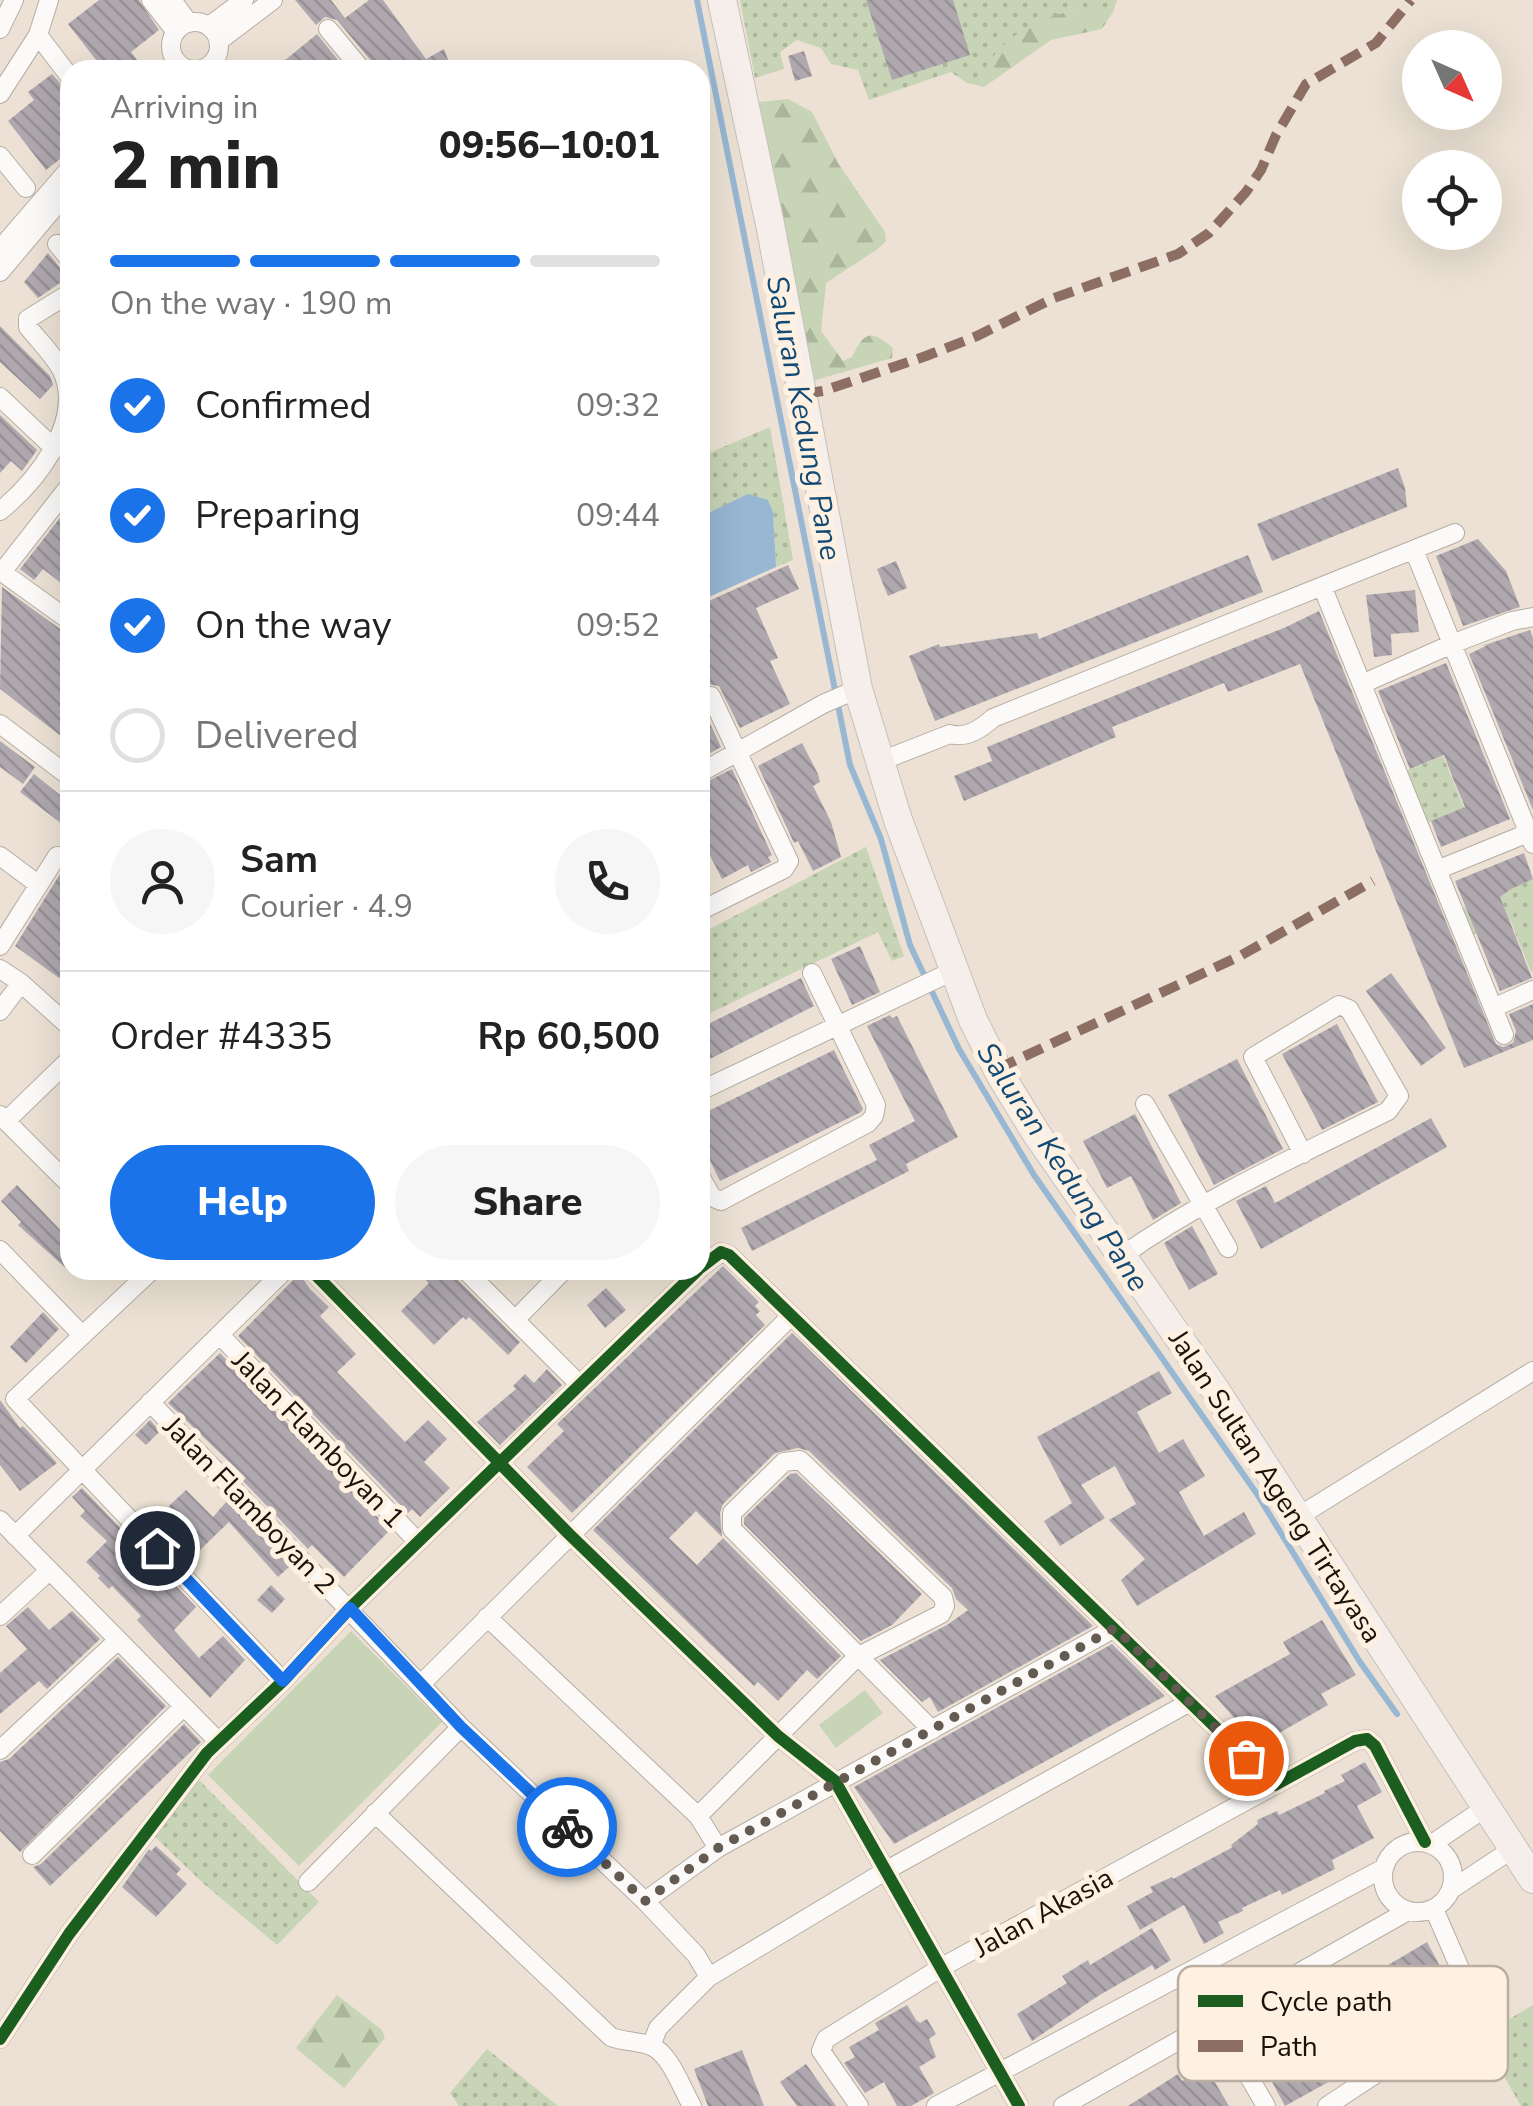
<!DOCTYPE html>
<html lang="en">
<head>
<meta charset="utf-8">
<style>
	body { margin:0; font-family:"Nunito Sans",sans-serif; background:#f6f6f6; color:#222; height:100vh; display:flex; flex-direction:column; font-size:38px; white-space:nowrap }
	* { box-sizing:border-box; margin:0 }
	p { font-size:32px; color:#767676 }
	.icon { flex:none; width:55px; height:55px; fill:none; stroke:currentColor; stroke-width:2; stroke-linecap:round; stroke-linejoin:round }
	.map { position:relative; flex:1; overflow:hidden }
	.details { position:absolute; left:60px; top:60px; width:650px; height:1220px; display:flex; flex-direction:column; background:#fff; border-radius:30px; box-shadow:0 10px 40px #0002 }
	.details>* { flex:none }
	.needle { width:65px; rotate:135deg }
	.fabs { position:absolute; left:1402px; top:30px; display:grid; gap:20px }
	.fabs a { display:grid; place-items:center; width:100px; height:100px; border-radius:50%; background:#fff; box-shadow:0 10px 40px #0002; font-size:50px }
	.pin { position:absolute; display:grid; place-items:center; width:85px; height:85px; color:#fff; margin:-42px; border:5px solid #fff; border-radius:50%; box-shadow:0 2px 10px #0007 }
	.courier { position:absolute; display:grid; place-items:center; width:100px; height:100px; margin:-50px; border:8px solid #1a73e8; border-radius:50%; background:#fff; color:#222; box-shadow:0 2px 12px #0007 }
	.head em { font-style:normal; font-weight:800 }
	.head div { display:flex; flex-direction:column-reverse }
	.head { display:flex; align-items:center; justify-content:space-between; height:170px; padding:0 50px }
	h1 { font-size:65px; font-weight:800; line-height:75px }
	.bar { display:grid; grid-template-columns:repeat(4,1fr); gap:15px 10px; align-content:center; height:120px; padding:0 50px }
	.bar i { height:12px; border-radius:8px; background:#e0e0e0 }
	.bar .on { background:#1a73e8 }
	.bar p { grid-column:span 4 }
	.line { display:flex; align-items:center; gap:25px; padding:0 50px; border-top:2px solid #e0e0e0 }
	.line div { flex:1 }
	.round { display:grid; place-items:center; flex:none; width:105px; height:105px; border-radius:52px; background:#f6f6f6 }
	ol { padding:0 50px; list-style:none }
	li { display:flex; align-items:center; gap:30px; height:110px }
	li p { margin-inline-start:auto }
	li .icon { padding:10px; border-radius:50%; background:#1a73e8; color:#fff; stroke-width:4 }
	li:last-child { color:#767676 }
	li i { width:55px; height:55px; border:5px solid #e0e0e0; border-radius:50% }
	.action { display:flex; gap:20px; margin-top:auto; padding:20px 50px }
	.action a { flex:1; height:115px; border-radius:60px; background:#1a73e8; color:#fff; font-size:40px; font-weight:800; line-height:115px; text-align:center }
	.action a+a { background:#f6f6f6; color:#222 }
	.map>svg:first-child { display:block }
	.grass { fill:url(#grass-dots) }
	.forest { fill:url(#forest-firs) }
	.garden { fill:#c8d4b6 }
	.water { fill:#97b7d3 }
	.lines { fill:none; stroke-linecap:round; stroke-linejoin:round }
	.stream { stroke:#97b7d3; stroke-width:6 }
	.building { fill:url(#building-back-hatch) }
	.street-casing { stroke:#b6ada2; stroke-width:20 }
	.primary-casing { stroke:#c5c1ba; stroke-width:30 }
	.street { stroke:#fcfaf9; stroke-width:18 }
	.primary { stroke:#f5eeeb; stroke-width:28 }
	.quiet { stroke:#8d6e63; stroke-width:10; stroke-dasharray:20 10; stroke-linecap:butt }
	.cycleway-casing { stroke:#fef1e2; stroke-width:19 }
	.cycleway { stroke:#1b5e20; stroke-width:12 }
	.done { stroke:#635a51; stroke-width:10; stroke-dasharray:0 18 }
	.route { stroke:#1a73e8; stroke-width:12 }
	.labels { text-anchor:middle; stroke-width:10; stroke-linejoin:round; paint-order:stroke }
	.street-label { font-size:28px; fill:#19120a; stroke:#fef1e2 }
	.water-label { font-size:30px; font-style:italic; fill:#124a75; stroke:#fef1e2 }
	.key { fill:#fef1e2; stroke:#b9aea1; stroke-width:2.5 }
	.key-label { font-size:28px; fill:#19120a }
</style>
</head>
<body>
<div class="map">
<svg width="1533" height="2106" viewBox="0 0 1533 2106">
	<defs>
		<pattern id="grass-dots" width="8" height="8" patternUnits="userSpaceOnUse" patternTransform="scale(2.5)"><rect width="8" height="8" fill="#c8d4b6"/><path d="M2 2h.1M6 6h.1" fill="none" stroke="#abb59b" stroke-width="1.8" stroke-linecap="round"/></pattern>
		<pattern id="forest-firs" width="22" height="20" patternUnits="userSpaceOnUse" patternTransform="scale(2.5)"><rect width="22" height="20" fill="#c8d4b6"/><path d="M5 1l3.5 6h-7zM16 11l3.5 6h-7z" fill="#abb59b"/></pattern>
		<pattern id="building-back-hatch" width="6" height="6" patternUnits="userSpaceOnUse" patternTransform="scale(2.5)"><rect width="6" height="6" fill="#afa9af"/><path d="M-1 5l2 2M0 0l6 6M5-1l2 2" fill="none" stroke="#969095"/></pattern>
	</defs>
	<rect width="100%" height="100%" fill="#ece1d4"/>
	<path class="grass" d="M740 0H1117L1113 12 1102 29 1099 12C1050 0 1012 47 980 77L984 87 967 83 951 72 869 100 858 70 831 64 821 48 797 40 780 52 784 69 755 78Z
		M770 427 793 560 776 567 773 512 768 500 748 495 700 517V457Z
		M1443 756 1464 808 1427 823 1406 771Z
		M866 847 904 956 892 961 878 932 700 1018V934Z
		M1533 879V971L1531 972 1510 920 1472 935 1461 909Z
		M198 1779 319 1902 277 1945 204 1884 153 1835Z
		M1533 2005V2106H1521L1481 2036Z
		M487 2049 558 2106H459L450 2093Z"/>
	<path class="forest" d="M1090 9 1100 12 1102 29 1051 40 984 87 980 77C1001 35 1044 12 1090 9Z
		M788 99 812 112 838 163 885 232 886 241 879 248 826 283 821 331 843 361 852 357C864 333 870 328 893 348L892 358 812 381 759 102Z
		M337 1995 382 2030 385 2038 344 2088 296 2048Z"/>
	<path class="garden" d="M351 1631 442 1722 299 1866 208 1775Z
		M865 1690 883 1713 836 1748 819 1725Z"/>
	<path class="water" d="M748 494 768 500 773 512 776 567 700 601V517Z"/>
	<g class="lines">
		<path class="stream" d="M697 0 850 765 881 839 910 945 959 1049 1034 1175 1257 1494 1360 1662 1397 1714"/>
	</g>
	<path class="building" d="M99 0H139L159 30 131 52 145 70H104L68 24Z
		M295 0H331L345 18 369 0H383L426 59 444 49 452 70H374L372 62 337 20 325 17 316 25Z
		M866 0H953L970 55 892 80Z
		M317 34 346 70H273Z
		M804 51 812 76 795 81 788 56Z
		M52 74 70 94V151L46 170 8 121 34 100 28 92Z
		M48 253 61 269 70 272V276L38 298 24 282Z
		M0 326 50 376 53 385 40 399 0 362Z
		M0 415 37 450 22 471 11 461 0 473Z
		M1398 468 1405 488 1407 507 1272 561 1257 524Z
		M70 505V590L43 569 34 580 20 569Z
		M1478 539 1506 571 1520 607 1463 626 1436 556Z
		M1248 555 1263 592 935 721 909 656 939 644 940 647 1037 633 1039 639Z
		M896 561 907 588 888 596 877 569Z
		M788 565 799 589 756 608 778 658 770 661 790 704 740 728 719 686 707 684 700 691V605Z
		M2 587 70 636V743L0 689Z
		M1415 590 1419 632 1391 634 1392 655 1374 657 1366 595Z
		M1319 611 1496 1044 1503 1047 1513 1043 1516 1031 1509 1014 1533 1004V1040L1464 1068 1300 664 1228 692 1224 683 1112 727 1116 737 964 801 954 776 992 761 987 747 1286 627Z
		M1530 630 1533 638V810L1469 654 1488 645 1482 646Z
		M1446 663 1510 819 1441 847 1431 821 1465 807 1454 781 1444 755 1410 769 1378 691Z
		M700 702 721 747 700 759Z
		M0 741 35 767 23 784 0 767Z
		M802 743 818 774 820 782 813 786 831 822 841 857 813 871 798 841 794 843 758 766Z
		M732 769 772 855 768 857 771 862 751 872 748 865 722 879 706 848 700 851V785Z
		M34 774 70 803V830L20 792Z
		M1524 853 1533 879 1511 889 1500 897 1532 978 1500 991 1455 881Z
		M70 858V986L15 946Z
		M860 946 880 992 852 1005 831 959Z
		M1391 973 1446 1048 1421 1066 1366 991Z
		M801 978 814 1006 700 1064V1028Z
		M890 1015 892 1018 897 1016 958 1137 906 1164 909 1171 752 1251 741 1228 877 1160 869 1145 915 1121 867 1026Z
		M1337 1024 1378 1102 1322 1130 1282 1054Z
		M834 1050 863 1109 861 1112 720 1181 700 1140V1115Z
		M1237 1059 1283 1149 1214 1185 1168 1095Z
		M1135 1114 1181 1203 1153 1220 1131 1176 1107 1188 1083 1141Z
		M1431 1118 1447 1147 1261 1249 1236 1201 1266 1186 1275 1203Z
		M17 1185 70 1240V1272L18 1225 21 1222 1 1201Z
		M1192 1226 1218 1274 1189 1290 1164 1243Z
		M723 1266 759 1302 755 1306 760 1311 756 1315 765 1325 572 1513 527 1467 564 1431 557 1424Z
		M297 1270 310 1289 329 1307 320 1316 356 1354 337 1372 405 1442 428 1420 447 1439 424 1462 450 1488 420 1517 412 1509 408 1513 238 1336 294 1279Z
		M416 1270H448L520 1342 508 1355 469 1317 466 1320 463 1317 434 1345 401 1311 429 1283Z
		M606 1288 626 1310 605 1328 587 1305Z
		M43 1312 59 1329 26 1363 10 1347Z
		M792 1333 1093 1626 938 1712 930 1697 922 1702 880 1660 947 1625 968 1610 956 1599 952 1588 809 1451 798 1448 775 1453 723 1504 720 1513 722 1537 696 1511 669 1538 697 1565 723 1538 841 1656 817 1679 807 1670 778 1701 758 1682 754 1686 710 1644 593 1530Z
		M220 1353 390 1530 344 1577 312 1545 308 1549 243 1481 246 1478 168 1403Z
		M547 1369 562 1385 500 1445 477 1422 516 1389 513 1386 525 1374 534 1383Z
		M1159 1371 1172 1393 1137 1412 1159 1453 1183 1439 1205 1476 1179 1492 1204 1536 1244 1512 1256 1534 1137 1606 1121 1580 1145 1559 1109 1520 1136 1504 1115 1466 1081 1485 1105 1518 1060 1546 1044 1521 1072 1503 1037 1437Z
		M0 1400 20 1428 23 1426 57 1463 20 1491 0 1465Z
		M150 1420 160 1431 146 1445 135 1435Z
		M796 1473 922 1594 892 1625 861 1641 744 1524V1518L790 1474Z
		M82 1488 196 1607 174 1630 199 1658 223 1636 245 1660 210 1698 137 1620 141 1616 112 1586 109 1589 98 1578 100 1576 86 1562 107 1541 80 1516 85 1511 72 1497Z
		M186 1490 213 1517 227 1501 290 1566 278 1577 229 1522 200 1550 192 1543 198 1536 169 1506Z
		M271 1585 285 1599 272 1613 257 1600Z
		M28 1607 49 1630 72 1611 100 1639 47 1689 39 1681 0 1714V1673L27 1649 6 1626Z
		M1322 1620 1356 1675 1321 1694 1328 1705 1258 1745 1215 1696 1290 1654 1283 1642Z
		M1112 1644 1165 1696 894 1844 854 1787Z
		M118 1657 166 1706 20 1852 0 1831V1762L9 1759Z
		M184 1724 201 1742 50 1886 33 1867 41 1864Z
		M1365 1762 1382 1792 1357 1806 1374 1838 1332 1860 1335 1869 1282 1895 1280 1890 1242 1908 1243 1911 1218 1922 1224 1933 1204 1944 1184 1905 1140 1930 1127 1906 1153 1892 1150 1887 1172 1877 1173 1879 1233 1847 1231 1845 1258 1824 1257 1820 1277 1811 1279 1815 1325 1793 1324 1791 1345 1781 1341 1775Z
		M156 1846 181 1869 176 1874 187 1884 156 1917 122 1887 149 1849 151 1851Z
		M1152 1928 1171 1960 1155 1970 1152 1965 1098 1996 1032 2041 1017 2014 1067 1983 1062 1976 1088 1960 1090 1965Z
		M1427 1942 1460 2004 1406 2039 1285 2106 1265 2069 1261 2072 1238 2034 1266 2017 1270 2023 1357 1974 1361 1981Z
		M907 2005 916 2020 920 2023 927 2019 936 2034 929 2039 936 2057 919 2067 934 2093 911 2106H897L884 2082 865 2093 844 2063 855 2057 849 2047 879 2030 875 2023Z
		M742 2050 764 2106H708L694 2069Z
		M806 2064 836 2106H797L780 2082Z
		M1206 2067 1229 2106H1128L1178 2074 1182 2081Z"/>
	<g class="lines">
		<g class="street-casing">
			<path id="street" d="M151 0 176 32
				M172 0 189 23
				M171 46a24 24 0 1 1 48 0a24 24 0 1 1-48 0Z
				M209 26 244 0
				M0 29 14 0
				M328 29 362 70
				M38 35 70 77
				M219 41 273 0
				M0 94 38 35 49 0
				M0 156 26 188
				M57 244 70 260
				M0 249 70 168
				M0 272 70 189
				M0 397 55 449
				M70 485 2 572 70 621
				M0 511C36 482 85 421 62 371 54 355 39 341 28 327V319L70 293
				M1414 550 1533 844
				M1322 586 1504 1035
				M1362 684 1452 644 1512 621 1533 617
				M0 724 70 777
				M881 761 950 734C966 739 981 729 993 718L1455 533
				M700 773 823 704 858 689
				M0 856 39 885
				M1437 870 1533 831
				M700 911 784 869 789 861 711 696
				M0 946 57 856
				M0 969 21 983 0 1011
				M21 983 70 1027
				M1493 1008 1533 990
				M700 1091 955 970
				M1145 1104 1228 1248
				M0 1115 70 1185
				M6 1121 70 1059
				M700 1176 712 1197 721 1201 868 1123 874 1116 876 1105 812 973
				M0 1250 82 1335
				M1123 1255C1206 1197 1298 1156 1388 1111L1399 1096 1349 1009 1339 1005 1253 1057 1303 1154
				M700 1268 721 1252 729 1255 1275 1785 1355 1741 1367 1739 1375 1746 1425 1842
				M152 1270 15 1399 283 1681
				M311 1270 569 1534 778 1736 835 1781 1019 2106
				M465 1270 580 1385
				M515 1320 564 1270
				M220 1335 418 1542
				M150 1402 461 1727 645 1901 696 1955 709 1977
				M1296 1518 1533 1371
				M0 1520 218 1741
				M15 1536 285 1270
				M0 1616 49 1571
				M487 1617 698 1816 718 1848
				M421 1684 791 1316
				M0 1750 117 1641
				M375 1813 611 2037C624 2042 639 2041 651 2046 670 2053 682 2089 692 2106
				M698 1816 857 1657 941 1614 945 1606 943 1597 800 1460 784 1462 732 1513V1529L932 1730
				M1383 1877a35 35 0 1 1 70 0a35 35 0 1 1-70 0Z
				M1432 1844 1488 1806
				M32 1855 182 1708
				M308 1882 461 1727
				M1452 1889 1514 1848
				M645 1901 718 1848 1115 1628
				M1216 2020 1266 2106
				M0 2039 69 1934 207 1753 283 1681 350 1608 698 1270
				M651 2046 658 2028 709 1977 887 1870 1190 1702
				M859 2106 821 2051 826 2039 942 1967 1275 1785
				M936 2106 1384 1868
				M1063 2106 1408 1911
				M1327 2106 1470 2012 1475 2003 1434 1909"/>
		</g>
		<g class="primary-casing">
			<path id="primary" d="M722 0 770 224 858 689 898 820 973 1020 1001 1076 1036 1133 1214 1388 1533 1879"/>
		</g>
		<use href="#street" class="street"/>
		<use href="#primary" class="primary"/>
		<path class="quiet" d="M803 394 823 391 926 356 977 336 1054 298 1178 254 1209 233 1246 192 1261 170 1276 135 1306 84 1376 43 1411 0
			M997 1069 1240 956 1373 881"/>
		<g class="cycleway-casing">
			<path id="cycleway" d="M700 1268 721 1252 729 1255 1275 1785 1355 1741 1367 1739 1375 1746 1425 1842
				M311 1270 569 1534 778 1736 835 1781 1019 2106
				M0 2039 69 1934 207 1753 283 1681 350 1608 698 1270"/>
		</g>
		<use href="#cycleway" class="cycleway"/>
	</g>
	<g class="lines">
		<path class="done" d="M567 1827 645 1901 718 1848 1115 1628 1246 1758"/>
		<path class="route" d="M157 1548 283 1681 350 1608 461 1727 567 1827"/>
	</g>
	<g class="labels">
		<g class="street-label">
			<text transform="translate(319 1439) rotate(46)" y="10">Jalan Flamboyan 1</text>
			<text transform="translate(1276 1486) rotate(57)" y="10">Jalan Sultan Ageng Tirtayasa</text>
			<text transform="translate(250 1505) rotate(46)" y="10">Jalan Flamboyan 2</text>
			<text transform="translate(1043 1912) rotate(-29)" y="10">Jalan Akasia</text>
		</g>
		<g class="water-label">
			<text transform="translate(804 418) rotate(79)" y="10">Saluran Kedung Pane</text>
			<text transform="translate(1063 1167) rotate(57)" y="10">Saluran Kedung Pane</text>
		</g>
	</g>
	<rect x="1178" y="1966" width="330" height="115" rx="15" class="key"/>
	<rect x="1198" y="1995" width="45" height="12" fill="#1b5e20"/>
	<rect x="1198" y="2040" width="45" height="12" fill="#8d6e63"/>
	<g class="key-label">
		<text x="1260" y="2011">Cycle path</text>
		<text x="1260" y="2056">Path</text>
	</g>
</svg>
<div class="fabs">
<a><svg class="needle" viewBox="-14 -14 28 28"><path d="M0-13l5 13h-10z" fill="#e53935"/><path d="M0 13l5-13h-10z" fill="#767676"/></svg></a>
<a><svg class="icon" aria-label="locate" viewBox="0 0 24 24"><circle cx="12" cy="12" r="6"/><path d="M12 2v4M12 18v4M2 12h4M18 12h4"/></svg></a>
</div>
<div class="pin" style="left:1246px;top:1758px;background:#ea580c"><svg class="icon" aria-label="bag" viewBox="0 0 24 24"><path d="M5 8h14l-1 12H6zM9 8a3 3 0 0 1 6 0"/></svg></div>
<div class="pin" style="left:157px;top:1548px;background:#1f2937"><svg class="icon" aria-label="home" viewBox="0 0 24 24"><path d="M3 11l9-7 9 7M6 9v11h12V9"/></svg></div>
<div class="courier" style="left:567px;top:1827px"><svg class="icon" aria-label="bike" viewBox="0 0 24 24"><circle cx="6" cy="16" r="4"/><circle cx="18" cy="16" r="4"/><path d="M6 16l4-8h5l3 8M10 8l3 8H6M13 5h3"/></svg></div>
<section class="details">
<div class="head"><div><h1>2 min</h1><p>Arriving in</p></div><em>09:56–10:01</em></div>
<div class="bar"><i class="on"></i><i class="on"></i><i class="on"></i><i></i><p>On the way · 190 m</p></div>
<ol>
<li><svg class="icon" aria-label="check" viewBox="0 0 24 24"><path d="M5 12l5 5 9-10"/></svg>Confirmed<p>09:32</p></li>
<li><svg class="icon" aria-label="check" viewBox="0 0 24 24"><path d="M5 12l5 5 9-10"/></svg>Preparing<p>09:44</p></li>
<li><svg class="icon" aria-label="check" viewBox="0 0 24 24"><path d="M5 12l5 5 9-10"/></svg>On the way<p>09:52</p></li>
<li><i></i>Delivered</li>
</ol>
<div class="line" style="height:180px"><a class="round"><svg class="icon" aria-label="person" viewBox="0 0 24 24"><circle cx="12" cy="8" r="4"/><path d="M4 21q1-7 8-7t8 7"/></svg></a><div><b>Sam</b><p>Courier · 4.9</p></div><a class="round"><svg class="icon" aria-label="phone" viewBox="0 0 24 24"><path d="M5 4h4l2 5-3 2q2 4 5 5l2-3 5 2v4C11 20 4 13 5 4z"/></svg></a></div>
<div class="line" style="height:130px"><div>Order #4335</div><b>Rp 60,500</b></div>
<div class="action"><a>Help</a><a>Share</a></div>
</section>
</div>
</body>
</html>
